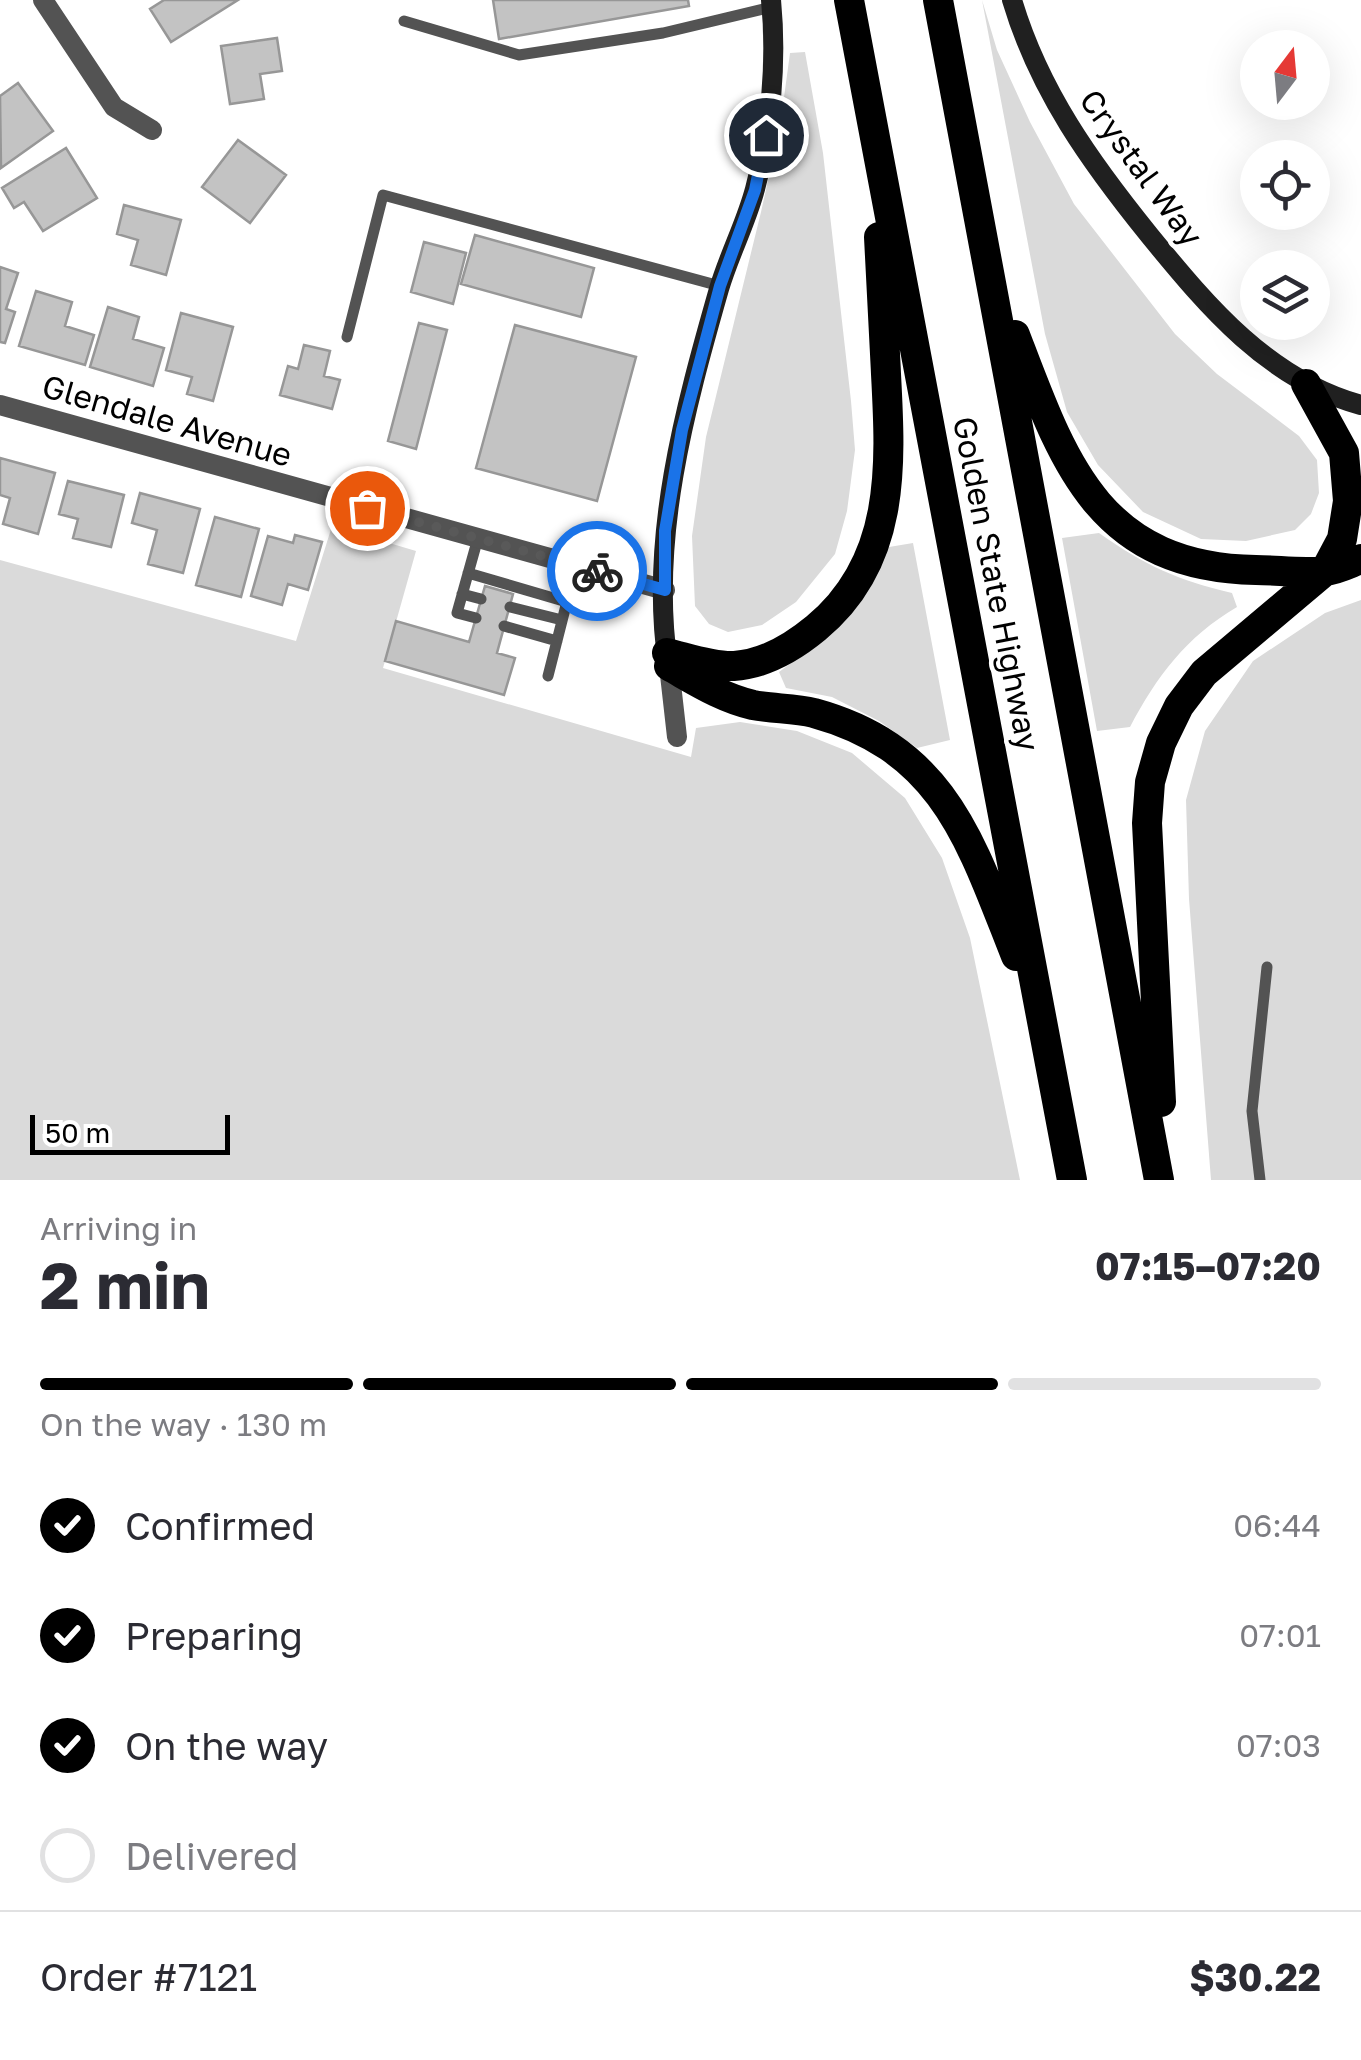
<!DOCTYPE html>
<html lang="en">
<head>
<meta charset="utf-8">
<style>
	body { margin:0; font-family:"Golos Text",sans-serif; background:#f2f2f3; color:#2b2b33; height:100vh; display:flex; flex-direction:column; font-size:38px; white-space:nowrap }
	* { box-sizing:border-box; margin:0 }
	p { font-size:32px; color:#7c7c81 }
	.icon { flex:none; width:55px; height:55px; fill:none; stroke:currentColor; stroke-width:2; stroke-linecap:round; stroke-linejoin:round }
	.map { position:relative; height:1180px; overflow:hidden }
	.side { display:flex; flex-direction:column; background:#fff; flex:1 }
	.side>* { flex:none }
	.needle { width:65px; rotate:16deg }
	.fabs { position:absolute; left:1240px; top:30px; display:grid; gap:20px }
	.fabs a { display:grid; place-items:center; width:90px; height:90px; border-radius:50%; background:#fff; box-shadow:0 10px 40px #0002; font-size:50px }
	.scale { position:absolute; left:30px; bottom:25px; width:200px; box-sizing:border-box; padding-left:10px; border:5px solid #000; border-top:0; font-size:28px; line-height:35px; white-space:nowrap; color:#000; -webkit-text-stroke:8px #fff; paint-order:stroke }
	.pin { position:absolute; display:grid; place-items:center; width:85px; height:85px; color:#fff; margin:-42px; border:5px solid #fff; border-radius:50%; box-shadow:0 2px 10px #0007 }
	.courier { position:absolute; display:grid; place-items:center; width:100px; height:100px; margin:-50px; border:8px solid #1a73e8; border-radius:50%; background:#fff; color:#222; box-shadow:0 2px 12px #0007 }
	.overview em { font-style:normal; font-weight:700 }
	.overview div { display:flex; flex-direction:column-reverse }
	.overview { display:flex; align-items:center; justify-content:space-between; height:170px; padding:0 40px }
	h1 { font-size:65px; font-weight:700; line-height:75px }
	.bar { display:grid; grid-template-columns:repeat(4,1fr); gap:15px 10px; align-content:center; height:120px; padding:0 40px }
	.bar i { height:12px; border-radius:8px; background:#e1e1e2 }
	.bar .selected { background:#000 }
	.bar p { grid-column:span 4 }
	.line { display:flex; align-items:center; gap:25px; padding:0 40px; border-top:2px solid #e1e1e2 }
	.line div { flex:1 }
	ol { padding:0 40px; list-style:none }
	li { display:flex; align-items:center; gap:30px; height:110px }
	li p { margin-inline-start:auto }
	li .icon { padding:10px; border-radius:50%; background:#000; color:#fff; stroke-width:4 }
	li:last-child { color:#7c7c81 }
	li i { width:55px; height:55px; border:5px solid #e1e1e2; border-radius:50% }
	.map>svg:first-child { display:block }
	.green { fill:#dadada }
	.building { fill:#c3c3c3; stroke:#979797; stroke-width:2.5 }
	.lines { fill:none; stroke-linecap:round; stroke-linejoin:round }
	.lane { stroke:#535353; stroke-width:11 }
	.street { stroke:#535353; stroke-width:20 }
	.secondary { stroke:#202020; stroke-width:20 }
	.highway { stroke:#000; stroke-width:30 }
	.done { stroke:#595959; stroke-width:10; stroke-dasharray:0 18 }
	.route { stroke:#1a73e8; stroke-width:12 }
	.labels { text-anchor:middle; stroke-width:9; stroke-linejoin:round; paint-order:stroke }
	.street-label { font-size:32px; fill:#000; stroke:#fff }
</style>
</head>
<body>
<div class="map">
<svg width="1361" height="1180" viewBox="0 0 1361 1180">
	<rect width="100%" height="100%" fill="#fff"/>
	<path class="green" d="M982 0 997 50 1030 122 1074 204 1175 334 1217 374 1299 436 1317 460 1319 493 1311 514 1295 530 1246 541 1201 539 1143 512 1098 465 1067 412 1045 334Z
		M805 52 823 153 851 401 855 450 847 511 835 554 796 602 762 625 728 632 709 624 695 606 692 536 706 437 761 212 780 127 790 53Z
		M332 526 416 551 383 668 691 757 696 728 740 722 797 731 852 753 905 798 942 858 970 938 1020 1180H0V560L296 641Z
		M1099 533C1146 566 1177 580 1232 593L1237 607C1186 637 1157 676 1130 727L1097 731 1062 538Z
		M913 543 950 740 917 748 879 721 832 697 786 688 779 672 815 645 883 548Z
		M1361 600V1180H1211L1189 899 1186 800 1205 731 1253 661 1325 613Z"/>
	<path class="building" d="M164 0H238L171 42 150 9Z
		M493 0H688L689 6 499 39Z
		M277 38 282 71 260 74 264 99 230 104 221 46Z
		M18 83 53 131 1 168 0 96Z
		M238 140 286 175 250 223 202 187Z
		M66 148 97 198 43 231 24 202 14 208 2 188Z
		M124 205 181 220 166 275 131 265 138 240 117 234Z
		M475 235 594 268 581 317 461 284Z
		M424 242 466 253 453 304 411 292Z
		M0 267 18 273 6 309 15 312 5 343 0 342Z
		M36 291 72 302 65 326 94 335 85 365 19 346Z
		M108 307 139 317 133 339 164 348 153 386 90 367Z
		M181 313 233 327 213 401 187 394 192 377 166 370Z
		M419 323 447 330 416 449 388 441Z
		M515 325 636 357 597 501 476 468Z
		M304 345 330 351 324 376 340 380 332 409 280 395 288 366 298 369Z
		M0 458 55 473 38 534 3 524 10 498 0 495Z
		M68 481 124 495 111 547 73 538 78 519 59 514Z
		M140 493 200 509 183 573 148 564 157 530 132 523Z
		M215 517 259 529 241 597 196 585Z
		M295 535 322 542 308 590 288 584 282 605 251 596 268 536 293 543Z
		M485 586 513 594 497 653 515 658 504 695 385 661 396 621 469 642Z"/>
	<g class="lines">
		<path class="lane" d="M404 21 519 55 663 33 772 7
			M347 337 383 195 720 286
			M468 573 567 602
			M462 594 481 599
			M510 607 562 620
			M476 618 457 613 478 538
			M504 626 557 641
			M548 676 576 566
			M1260 1180 1252 1111 1267 967"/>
		<path class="street" d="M43 0 114 107 152 130
			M0 405 665 590
			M669 666 677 737"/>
		<path class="secondary" d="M1012 0C1039 91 1091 163 1150 236 1208 307 1269 380 1361 405
			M668 664C649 539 685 408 719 289 729 255 746 223 755 189 771 130 777 61 771 0"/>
		<path class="highway" d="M849 0 1072 1180
			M938 0 1159 1180
			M1015 335C1063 461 1097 567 1256 570 1278 570 1303 574 1325 571 1337 570 1350 563 1361 559
			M667 653C688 658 713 667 734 666 765 664 793 647 816 628 896 562 891 467 886 374 884 328 881 282 879 237
			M669 666C696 681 722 698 753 705 773 709 794 708 814 713 945 749 971 843 1016 956
			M1161 1102 1147 823 1150 782 1161 743 1179 706 1204 673 1325 571 1342 539 1348 501 1344 453 1306 384"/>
	</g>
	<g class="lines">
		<path class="done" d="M367 508 597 571"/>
		<path class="route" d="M597 571 665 590V531L682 430 720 286 755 190 766 135"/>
	</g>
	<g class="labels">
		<g class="street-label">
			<text transform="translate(1141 168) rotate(54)" y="11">Crystal Way</text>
			<text transform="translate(167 421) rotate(16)" y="11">Glendale Avenue</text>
			<text transform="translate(996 584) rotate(79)" y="11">Golden State Highway</text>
		</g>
	</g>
</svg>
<div class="fabs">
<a><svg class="needle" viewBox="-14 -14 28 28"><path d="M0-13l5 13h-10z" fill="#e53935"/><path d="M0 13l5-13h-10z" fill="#7c7c81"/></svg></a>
<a><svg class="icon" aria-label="locate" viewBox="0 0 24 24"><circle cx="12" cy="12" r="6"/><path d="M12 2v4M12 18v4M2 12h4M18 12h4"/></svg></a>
<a><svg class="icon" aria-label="layers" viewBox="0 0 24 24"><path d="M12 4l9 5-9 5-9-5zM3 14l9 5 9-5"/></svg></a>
</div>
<div class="scale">50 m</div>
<div class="pin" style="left:367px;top:508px;background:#ea580c"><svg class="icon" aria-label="bag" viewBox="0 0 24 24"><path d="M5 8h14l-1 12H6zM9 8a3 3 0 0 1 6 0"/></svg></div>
<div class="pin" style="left:766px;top:135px;background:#1f2937"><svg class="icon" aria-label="home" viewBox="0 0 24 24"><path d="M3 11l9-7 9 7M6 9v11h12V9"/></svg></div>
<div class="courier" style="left:597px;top:571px"><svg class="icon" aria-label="bike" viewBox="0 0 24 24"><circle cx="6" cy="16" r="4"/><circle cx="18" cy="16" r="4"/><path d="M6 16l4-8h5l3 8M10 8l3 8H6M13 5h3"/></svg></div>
</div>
<section class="side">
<div class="overview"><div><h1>2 min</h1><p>Arriving in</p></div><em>07:15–07:20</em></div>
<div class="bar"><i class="selected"></i><i class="selected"></i><i class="selected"></i><i></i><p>On the way · 130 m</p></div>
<ol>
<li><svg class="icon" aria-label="check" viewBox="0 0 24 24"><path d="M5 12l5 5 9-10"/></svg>Confirmed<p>06:44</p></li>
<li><svg class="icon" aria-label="check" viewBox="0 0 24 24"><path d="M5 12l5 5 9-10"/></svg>Preparing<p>07:01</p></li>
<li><svg class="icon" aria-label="check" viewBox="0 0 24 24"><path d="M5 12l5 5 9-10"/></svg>On the way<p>07:03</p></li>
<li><i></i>Delivered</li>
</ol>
<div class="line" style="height:130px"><div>Order #7121</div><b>$30.22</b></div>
</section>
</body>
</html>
